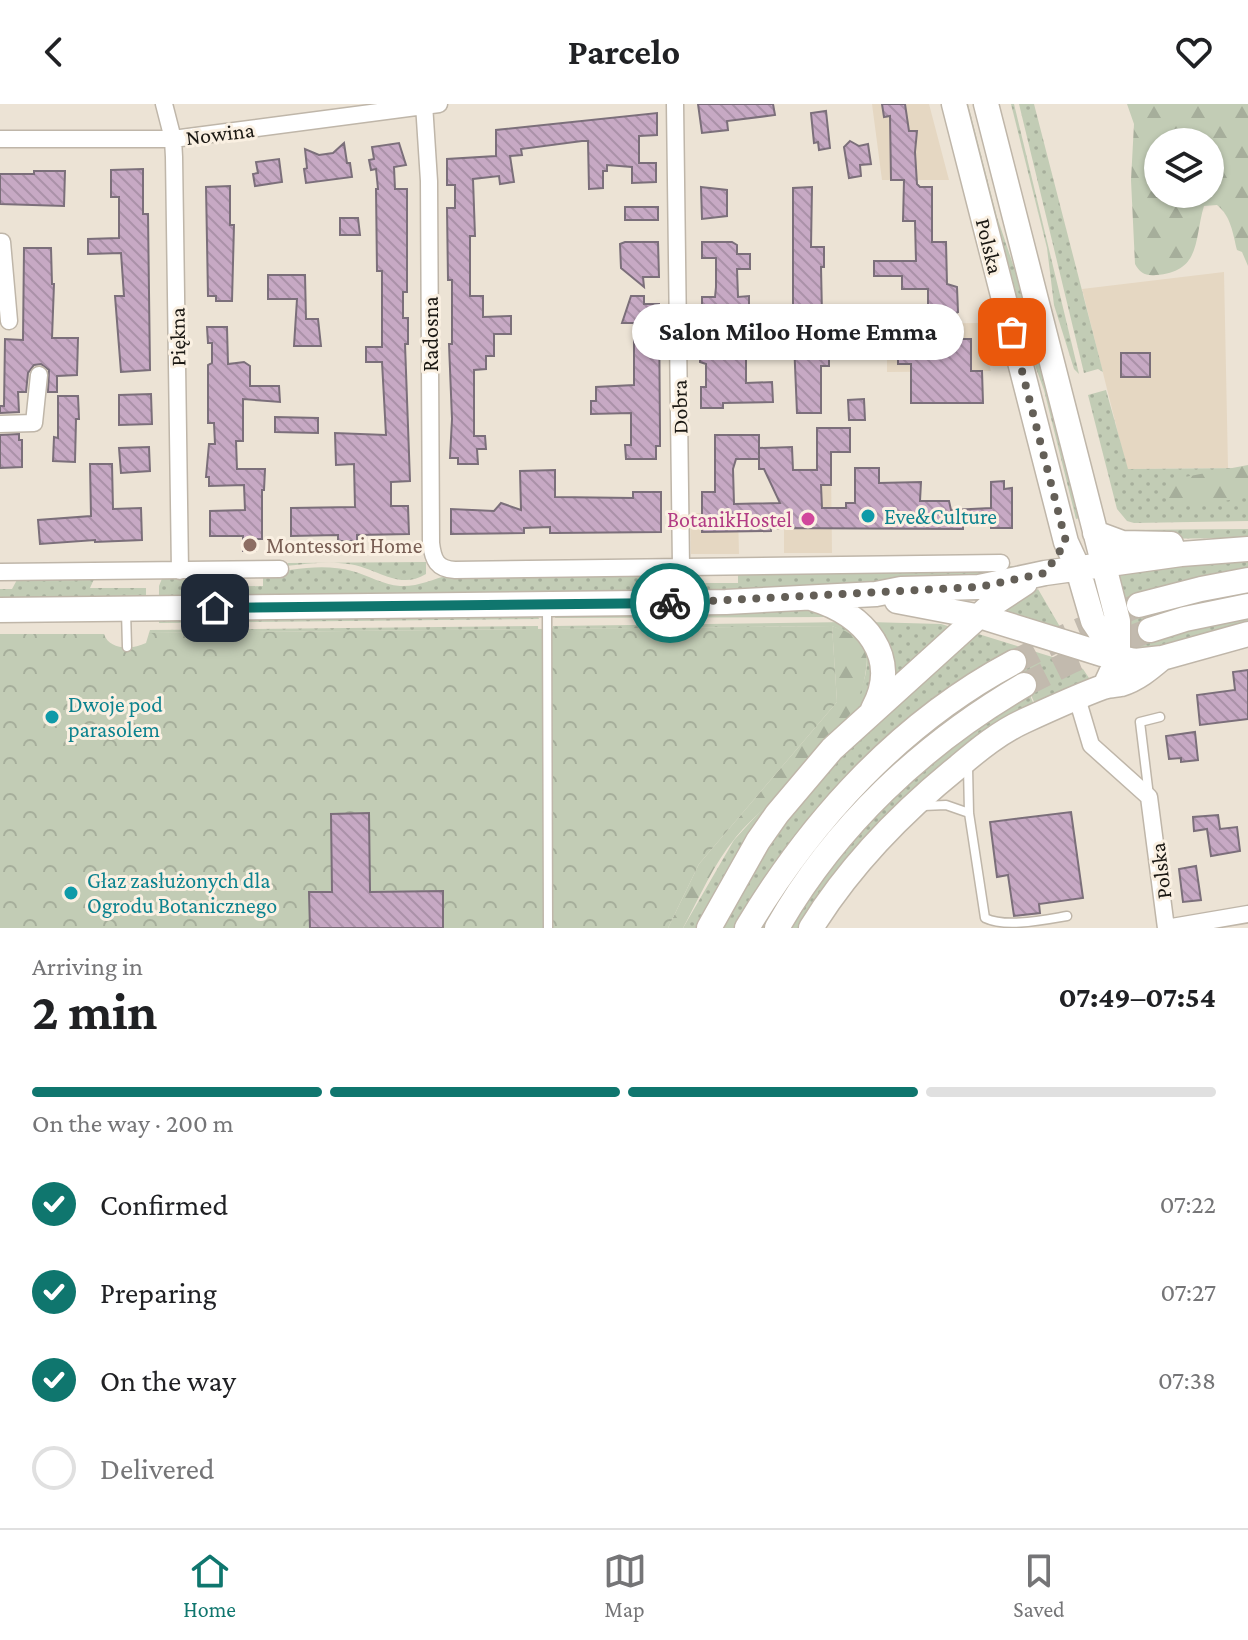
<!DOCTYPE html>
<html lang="en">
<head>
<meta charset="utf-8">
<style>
	body { margin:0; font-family:"Crimson Pro",serif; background:#f2f2f2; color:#202124; height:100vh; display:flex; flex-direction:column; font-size:30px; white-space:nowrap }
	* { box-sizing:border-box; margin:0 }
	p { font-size:26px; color:#757577 }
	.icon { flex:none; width:44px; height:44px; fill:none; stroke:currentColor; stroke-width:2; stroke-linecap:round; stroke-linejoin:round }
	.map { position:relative; height:824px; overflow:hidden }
	.side { display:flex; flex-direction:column; background:#fff; flex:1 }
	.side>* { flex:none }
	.fabs { position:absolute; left:1144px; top:24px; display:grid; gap:16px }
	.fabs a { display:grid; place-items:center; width:80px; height:80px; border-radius:50%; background:#fff; box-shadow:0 2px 6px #0004; font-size:40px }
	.pin { position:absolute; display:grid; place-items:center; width:68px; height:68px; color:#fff; margin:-34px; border-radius:16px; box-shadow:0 4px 12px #0006 }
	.courier { position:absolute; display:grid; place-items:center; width:80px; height:80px; margin:-40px; border:6px solid #0f766e; border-radius:50%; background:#fff; color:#222; box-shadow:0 2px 10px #0007 }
	.bubble { position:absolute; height:56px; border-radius:28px; background:#fff; box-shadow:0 2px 6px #0004; font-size:26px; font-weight:700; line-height:56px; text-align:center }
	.head em { font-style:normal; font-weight:700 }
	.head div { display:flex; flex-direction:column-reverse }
	.head { display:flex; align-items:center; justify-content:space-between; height:136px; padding:0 32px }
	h1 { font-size:52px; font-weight:700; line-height:60px }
	.bar { display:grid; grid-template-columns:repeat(4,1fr); gap:12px 8px; align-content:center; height:96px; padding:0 32px }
	.bar i { height:10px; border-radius:6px; background:#e0e0e0 }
	.bar .current { background:#0f766e }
	.bar p { grid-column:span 4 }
	ol { padding:0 32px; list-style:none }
	li { display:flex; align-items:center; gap:24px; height:88px }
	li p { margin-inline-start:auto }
	li .icon { padding:8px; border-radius:50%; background:#0f766e; color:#fff; stroke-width:4 }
	li:last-child { color:#757577 }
	li i { width:44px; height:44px; border:4px solid #e0e0e0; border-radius:50% }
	header { display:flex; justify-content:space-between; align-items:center; height:104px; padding:0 32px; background:#fff; font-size:36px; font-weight:700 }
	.dock { display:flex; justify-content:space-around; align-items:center; height:112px; border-top:2px solid #e0e0e0; background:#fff; font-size:22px; color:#757577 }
	.dock a { display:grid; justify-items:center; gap:4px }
	.dock .current { color:#0f766e }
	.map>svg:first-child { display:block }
	.built { fill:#e5d7c2 }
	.grass { fill:url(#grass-dots) }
	.forest { fill:url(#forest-firs); fill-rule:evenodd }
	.park { fill:url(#park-crowns) }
	.building { fill:url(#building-back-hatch); stroke:#7b6f7a; stroke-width:2 }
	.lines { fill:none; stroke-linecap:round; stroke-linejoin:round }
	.secondary-tunnel { stroke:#c2baae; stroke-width:24; stroke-dasharray:24 12; stroke-linecap:butt }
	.lane-casing { stroke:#bfb6a9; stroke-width:11 }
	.street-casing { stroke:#bfb6a9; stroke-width:19 }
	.secondary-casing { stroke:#bfb6a9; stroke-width:27 }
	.lane { stroke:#fff; stroke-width:8 }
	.street { stroke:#fff; stroke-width:16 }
	.secondary { stroke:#fff; stroke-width:24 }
	.done { stroke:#645f57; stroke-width:8; stroke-dasharray:0 14.4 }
	.route { stroke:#0f766e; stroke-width:10 }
	.culture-dot { fill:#0f9aa8; stroke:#faf0e2; stroke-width:3 }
	.hotel-dot { fill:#d1479c; stroke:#faf0e2; stroke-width:3 }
	.education-dot { fill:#8d6e63; stroke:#faf0e2; stroke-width:3 }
	.labels { text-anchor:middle; stroke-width:6; stroke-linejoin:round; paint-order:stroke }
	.street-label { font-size:22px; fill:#1b1813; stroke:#faf0e2 }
	.culture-label { font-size:22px; fill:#0d838f; stroke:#faf0e2; text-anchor:start }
	.hotel-label { font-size:22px; fill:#b23c85; stroke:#faf0e2; text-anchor:end }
	.education-label { font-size:22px; fill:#785e54; stroke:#faf0e2; text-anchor:start }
</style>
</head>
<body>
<header><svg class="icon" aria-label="back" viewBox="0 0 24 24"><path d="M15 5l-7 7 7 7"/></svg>Parcelo<svg class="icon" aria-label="heart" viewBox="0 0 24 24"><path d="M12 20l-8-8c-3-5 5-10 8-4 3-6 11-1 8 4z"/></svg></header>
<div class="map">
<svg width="1248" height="824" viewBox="0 0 1248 824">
	<defs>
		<pattern id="grass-dots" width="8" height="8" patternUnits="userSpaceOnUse" patternTransform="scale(2)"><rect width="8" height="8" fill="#c2ccb5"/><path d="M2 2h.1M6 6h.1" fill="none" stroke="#a6ae9b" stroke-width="1.8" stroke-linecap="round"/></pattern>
		<pattern id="forest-firs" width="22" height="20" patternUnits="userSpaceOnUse" patternTransform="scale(2)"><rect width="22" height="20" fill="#c2ccb5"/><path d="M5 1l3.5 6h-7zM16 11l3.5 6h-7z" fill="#a6ae9b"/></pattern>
		<pattern id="park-crowns" width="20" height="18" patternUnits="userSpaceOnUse" patternTransform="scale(2)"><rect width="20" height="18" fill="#c2ccb5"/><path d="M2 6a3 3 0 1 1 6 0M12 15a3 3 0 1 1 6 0" fill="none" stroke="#a6ae9b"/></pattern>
		<pattern id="building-back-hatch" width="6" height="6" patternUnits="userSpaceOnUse" patternTransform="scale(2)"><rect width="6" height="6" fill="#c7a9c4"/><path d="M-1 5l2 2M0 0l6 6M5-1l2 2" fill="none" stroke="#aa91a8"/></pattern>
	</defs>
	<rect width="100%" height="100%" fill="#ece3d5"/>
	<path class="built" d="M872 0H929L949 76H882Z
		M1224 168 1228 364 1127 365 1082 185Z
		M978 219 991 267 887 268V220Z
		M831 364 832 449H784V365Z
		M690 409H738L739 450H691Z"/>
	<path class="grass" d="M964 0H968L997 113 1023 190 1080 414 1076 415 1044 286 1024 231Z
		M1011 0H1014L1079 270 1074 265 1054 201 1047 144Z
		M1019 0H1034L1103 268 1098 265 1084 269Z
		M1106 286 1128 365 1248 364V417L1134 419 1127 417 1117 405 1088 291Z
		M1248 425V434L1126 435 1116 426Z
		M1248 452V521L1145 546 1136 542 1117 468Z
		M426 458V470C398 487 376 463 348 460 328 457 305 460 285 462L288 459Z
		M1026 462 1023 468 712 490 159 496V482L163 472H200L201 483 263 482V471C290 465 325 459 352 467 368 471 383 481 400 482 418 483 433 475 449 471L691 466V479H738V466Z
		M95 473 90 484H146V496L0 497V485H12L18 474Z
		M1038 485 1063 528 1006 510 1001 506Z
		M814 506 832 513 555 514 556 509Z
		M537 509 539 515 159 519V513Z
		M848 518 869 539 874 590 843 622C863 581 889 544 832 522L552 525 553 522Z
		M869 518 941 520 951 523 892 576Z
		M538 522V525L149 529 150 526Z
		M972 528 1075 560 1083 565 1091 577 1035 600 1022 571 970 604 766 824H758L793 769 945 592 737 824H719L752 762 820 671Z
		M1029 589 1035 603 802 824H787L833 756 932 654Z
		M789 683 700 824H683L734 736 767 700Z"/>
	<path class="forest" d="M1127 0H1248V162L1242 148 1237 146C1233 130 1231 112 1217 101L1204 102C1194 134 1202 168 1156 171 1145 172 1140 169 1135 160L1131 76 1134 20ZM1210 38V90H1158V38Z
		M1248 361V393C1219 396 1194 408 1167 396L1164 389 1169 376Z
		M832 522C845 527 855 530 863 542 867 548 867 557 866 565 859 632 776 686 736 733 714 759 699 794 683 824H668L699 760 837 598Z"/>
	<path class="park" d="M832 522 837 598 699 760 668 824H0V530H104C109 546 132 546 146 539L149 529Z"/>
	<path class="building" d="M698 0H773L775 11 727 17 728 26 702 29Z
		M882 0H905L909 27H917L915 48 917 80 920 83H932V138H946L947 180 957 183 958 208 949 212V235H971V267H982L983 299H911V260H898V235H858L857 221 887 220V209H928V185H902V172H874V157H916L915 117H903L904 76H891L890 12 884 13Z
		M826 7 830 44 819 46 818 38 814 39 811 9Z
		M657 9V31L639 32V59H656V78L632 79V63L607 61V67H603V84L589 85 588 37H582L521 45 522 51 510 52 514 78 500 80 499 72 473 75 475 132H470V192H483V213L511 212V230H494V252H486V265L474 266V332H485L486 345H477L478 360H458V354H450L452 315 449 240H452V176H448L447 104H455V81H447V55L496 52V26Z
		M850 37 859 42 868 40 871 60 860 61 861 72 849 74 844 43Z
		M344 39 347 59H350L352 73 306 79 304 65 307 64 305 45 319 51 333 49Z
		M399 39 406 61 394 63 395 85H407V188H403V214H408V240H405L410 377 391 378V402H408L409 430 357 431V437H338V431L291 432V404L355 403 354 360 336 361 335 329 386 331 382 258H366V243H382V167H377L376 85H378L376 65 371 66 369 56 374 55 372 43Z
		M279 55 282 78 255 82 253 70 258 69 256 58Z
		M143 65V110H148L150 266 121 268 115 192H124L121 149 88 150V135L119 134V93H111V66Z
		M34 67H65L64 102 0 100V70H34Z
		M230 82V121H234L232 197H216V192H208L206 83Z
		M701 83 727 86V112L702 115Z
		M812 83 811 143H824V163H821L822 210H816V247L829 246V262H821V309H797L794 238H804L803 210H793V84Z
		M625 103H658V116H625Z
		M340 114H358L360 131H340Z
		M625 138H658L659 173H643L644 183 621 164 620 140Z
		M702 138H732L737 141V150H750V165H737L738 193 749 192V208L702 211V193H715L716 183V154H702Z
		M24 144H51L52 180H54L52 234H78L77 271 57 272V288H48L49 266 41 260 34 261 28 269 26 288H18L19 308 0 309V302H4L5 235 23 236Z
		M268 171H305L306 215H318L321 242H294L297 195H268Z
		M631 192H644V200H659L660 330V342H656V355H626L625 341H631V309L591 310V297H596V283L634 281V219H622Z
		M207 223H227L228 260 244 258 250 262V282H279L280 298 243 295V337H236L237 365H265L264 386H262V435H256V447H243V432H210V407L245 406 244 381 209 382V373H206L209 340H215L214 319H208V261L212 259V239H208Z
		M707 234H723V240H746V279L772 278 773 298 723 299V304H701V283H706V260L700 258V241H707Z
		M1121 249H1150V273H1121Z
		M151 290 152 320 119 321V291Z
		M58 292H78L79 315H76L75 358 53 357 54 333 58 334Z
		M864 295 865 316H849L848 296Z
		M275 313 318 314V329L275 328Z
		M817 324H850V348H831V381H821L822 404H846V399H855V364H879V379L921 378 920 397H949L951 406 991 404V378L1004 377V385L1012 384V424H991V420H975L963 421V425L771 424V427L702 428V388H715V331H759V355H736L733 365 734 400 780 399 764 365H759V344L792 343 793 366H817Z
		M19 330V336H22V363L0 364V331Z
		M149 343 150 367 121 369 119 344Z
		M90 360H112L113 405 141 404 142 436 95 438V436L40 440 38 416 91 412Z
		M555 366V393L633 394V388H661V428L556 429H550V423L524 424V429L451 430V405L494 407 501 399 521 406 520 367Z
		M1248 566V615L1200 621 1197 591 1235 586 1233 568Z
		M1195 628 1198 656 1181 658V654L1169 655 1166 632Z
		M1071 708 1083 794 1039 800 1040 809 1014 812 1008 771 997 773 990 718Z
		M369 709 370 788 443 787V824H310L309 788H332L331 710Z
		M1218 711 1220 725 1237 723 1240 747 1211 752 1207 725 1194 727 1193 713Z
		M1196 762 1201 796 1183 798 1179 765Z"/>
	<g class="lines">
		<path class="secondary-tunnel" d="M1014 558 1063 533 1139 501
			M1024 581 1072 557 1150 526"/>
		<g class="lane-casing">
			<path id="lane" d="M547 501 548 824
				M126 507 127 543
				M968 663 969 709 985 814C1006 824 1043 816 1067 812
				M1149 692 1140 618 1160 613
				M923 702 946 701 969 709"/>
		</g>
		<g class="street-casing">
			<path id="street" d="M164 0 173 35 174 53 180 467
				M424 0 429 77 431 439C433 456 437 465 455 466L1001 459
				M675 0 681 463
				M0 35H173L439 0
				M0 138H2L9 217
				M0 320 34 319 39 271
				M0 468 280 465
				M1077 594 1091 641 1149 693 1166 824
				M1166 824 1248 810"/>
		</g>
		<g class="secondary-casing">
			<path id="secondary" d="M954 0 1066 438 1077 462 1093 517 1118 554
				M986 0 1118 517V554L1105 582
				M1095 429 1122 439 1171 440
				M814 495C864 510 902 553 873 605
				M897 497 986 514 1102 550 1135 557 1162 554 1248 530
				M1139 501 1201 485 1248 476
				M0 506 726 498 876 490 901 485 979 483 1045 469 1181 450 1248 445
				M1150 526 1185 515 1248 502
				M709 824 758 737 777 710 832 645 990 502 1025 479
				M747 824C812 715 901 618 1014 558
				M777 824C835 722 923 640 1024 581
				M811 824C850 761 902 708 959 662 979 645 1000 628 1024 617 1050 605 1076 593 1103 583 1109 581 1115 581 1121 580 1137 575 1149 565 1162 554"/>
		</g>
		<use href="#lane" class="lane"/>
		<use href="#street" class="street"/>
		<use href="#secondary" class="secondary"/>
	</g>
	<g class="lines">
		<path class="done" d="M670 499 979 483 1045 469 1066 438 1012 228"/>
		<path class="route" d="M215 504 670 499"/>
	</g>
	<g class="culture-dot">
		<circle cx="868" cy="412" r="8"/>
		<circle cx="52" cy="613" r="8"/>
		<circle cx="71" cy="789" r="8"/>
	</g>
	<circle class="hotel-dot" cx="808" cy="415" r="8"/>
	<circle class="education-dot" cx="250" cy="441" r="8"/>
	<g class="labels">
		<g class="street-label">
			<text transform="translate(220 29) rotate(-7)" y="8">Nowina</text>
			<text transform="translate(990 142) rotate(76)" y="8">Polska</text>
			<text transform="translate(430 230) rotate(-90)" y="8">Radosna</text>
			<text transform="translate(177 233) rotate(-91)" y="8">Piękna</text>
			<text transform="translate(679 303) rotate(-91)" y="8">Dobra</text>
			<text transform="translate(1160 767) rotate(-97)" y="8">Polska</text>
		</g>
		<g class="culture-label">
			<text x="884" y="420">Eve&amp;Culture</text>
			<text x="68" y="608">Dwoje pod<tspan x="68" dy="25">parasolem</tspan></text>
			<text x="87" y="784">Głaz zasłużonych dla<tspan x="87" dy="25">Ogrodu Botanicznego</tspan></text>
		</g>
		<g class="hotel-label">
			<text x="792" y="423">BotanikHostel</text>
		</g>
		<g class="education-label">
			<text x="266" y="449">Montessori Home</text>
		</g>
	</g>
</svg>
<div class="fabs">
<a><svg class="icon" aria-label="layers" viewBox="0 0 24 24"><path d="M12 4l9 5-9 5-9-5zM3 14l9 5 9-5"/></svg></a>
</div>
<div class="pin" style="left:1012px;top:228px;background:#ea580c"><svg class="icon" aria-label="bag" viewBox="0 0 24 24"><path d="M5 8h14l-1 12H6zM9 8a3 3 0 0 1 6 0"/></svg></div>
<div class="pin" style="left:215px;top:504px;background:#1f2937"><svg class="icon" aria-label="home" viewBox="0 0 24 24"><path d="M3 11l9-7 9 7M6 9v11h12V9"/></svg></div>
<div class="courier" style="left:670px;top:499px"><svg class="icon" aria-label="bike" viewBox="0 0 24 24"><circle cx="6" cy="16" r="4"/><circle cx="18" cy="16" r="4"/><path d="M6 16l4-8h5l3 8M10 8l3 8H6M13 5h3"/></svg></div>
<div class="bubble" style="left:632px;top:200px;width:332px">Salon Miloo Home Emma</div>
</div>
<section class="side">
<div class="head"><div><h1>2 min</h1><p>Arriving in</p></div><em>07:49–07:54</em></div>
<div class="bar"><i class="current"></i><i class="current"></i><i class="current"></i><i></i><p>On the way · 200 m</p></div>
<ol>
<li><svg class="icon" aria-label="check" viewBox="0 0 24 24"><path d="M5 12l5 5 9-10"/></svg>Confirmed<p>07:22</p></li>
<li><svg class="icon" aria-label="check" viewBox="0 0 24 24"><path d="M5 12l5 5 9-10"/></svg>Preparing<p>07:27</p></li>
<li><svg class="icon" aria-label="check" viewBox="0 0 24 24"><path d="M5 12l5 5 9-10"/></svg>On the way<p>07:38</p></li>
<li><i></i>Delivered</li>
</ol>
</section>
<nav class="dock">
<a class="current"><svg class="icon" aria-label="home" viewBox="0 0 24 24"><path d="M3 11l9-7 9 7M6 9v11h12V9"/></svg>Home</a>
<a><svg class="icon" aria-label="map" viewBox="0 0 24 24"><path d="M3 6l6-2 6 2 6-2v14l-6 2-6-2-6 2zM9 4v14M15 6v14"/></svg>Map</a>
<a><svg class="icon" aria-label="saved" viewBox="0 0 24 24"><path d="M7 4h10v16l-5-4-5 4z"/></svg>Saved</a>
</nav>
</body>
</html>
